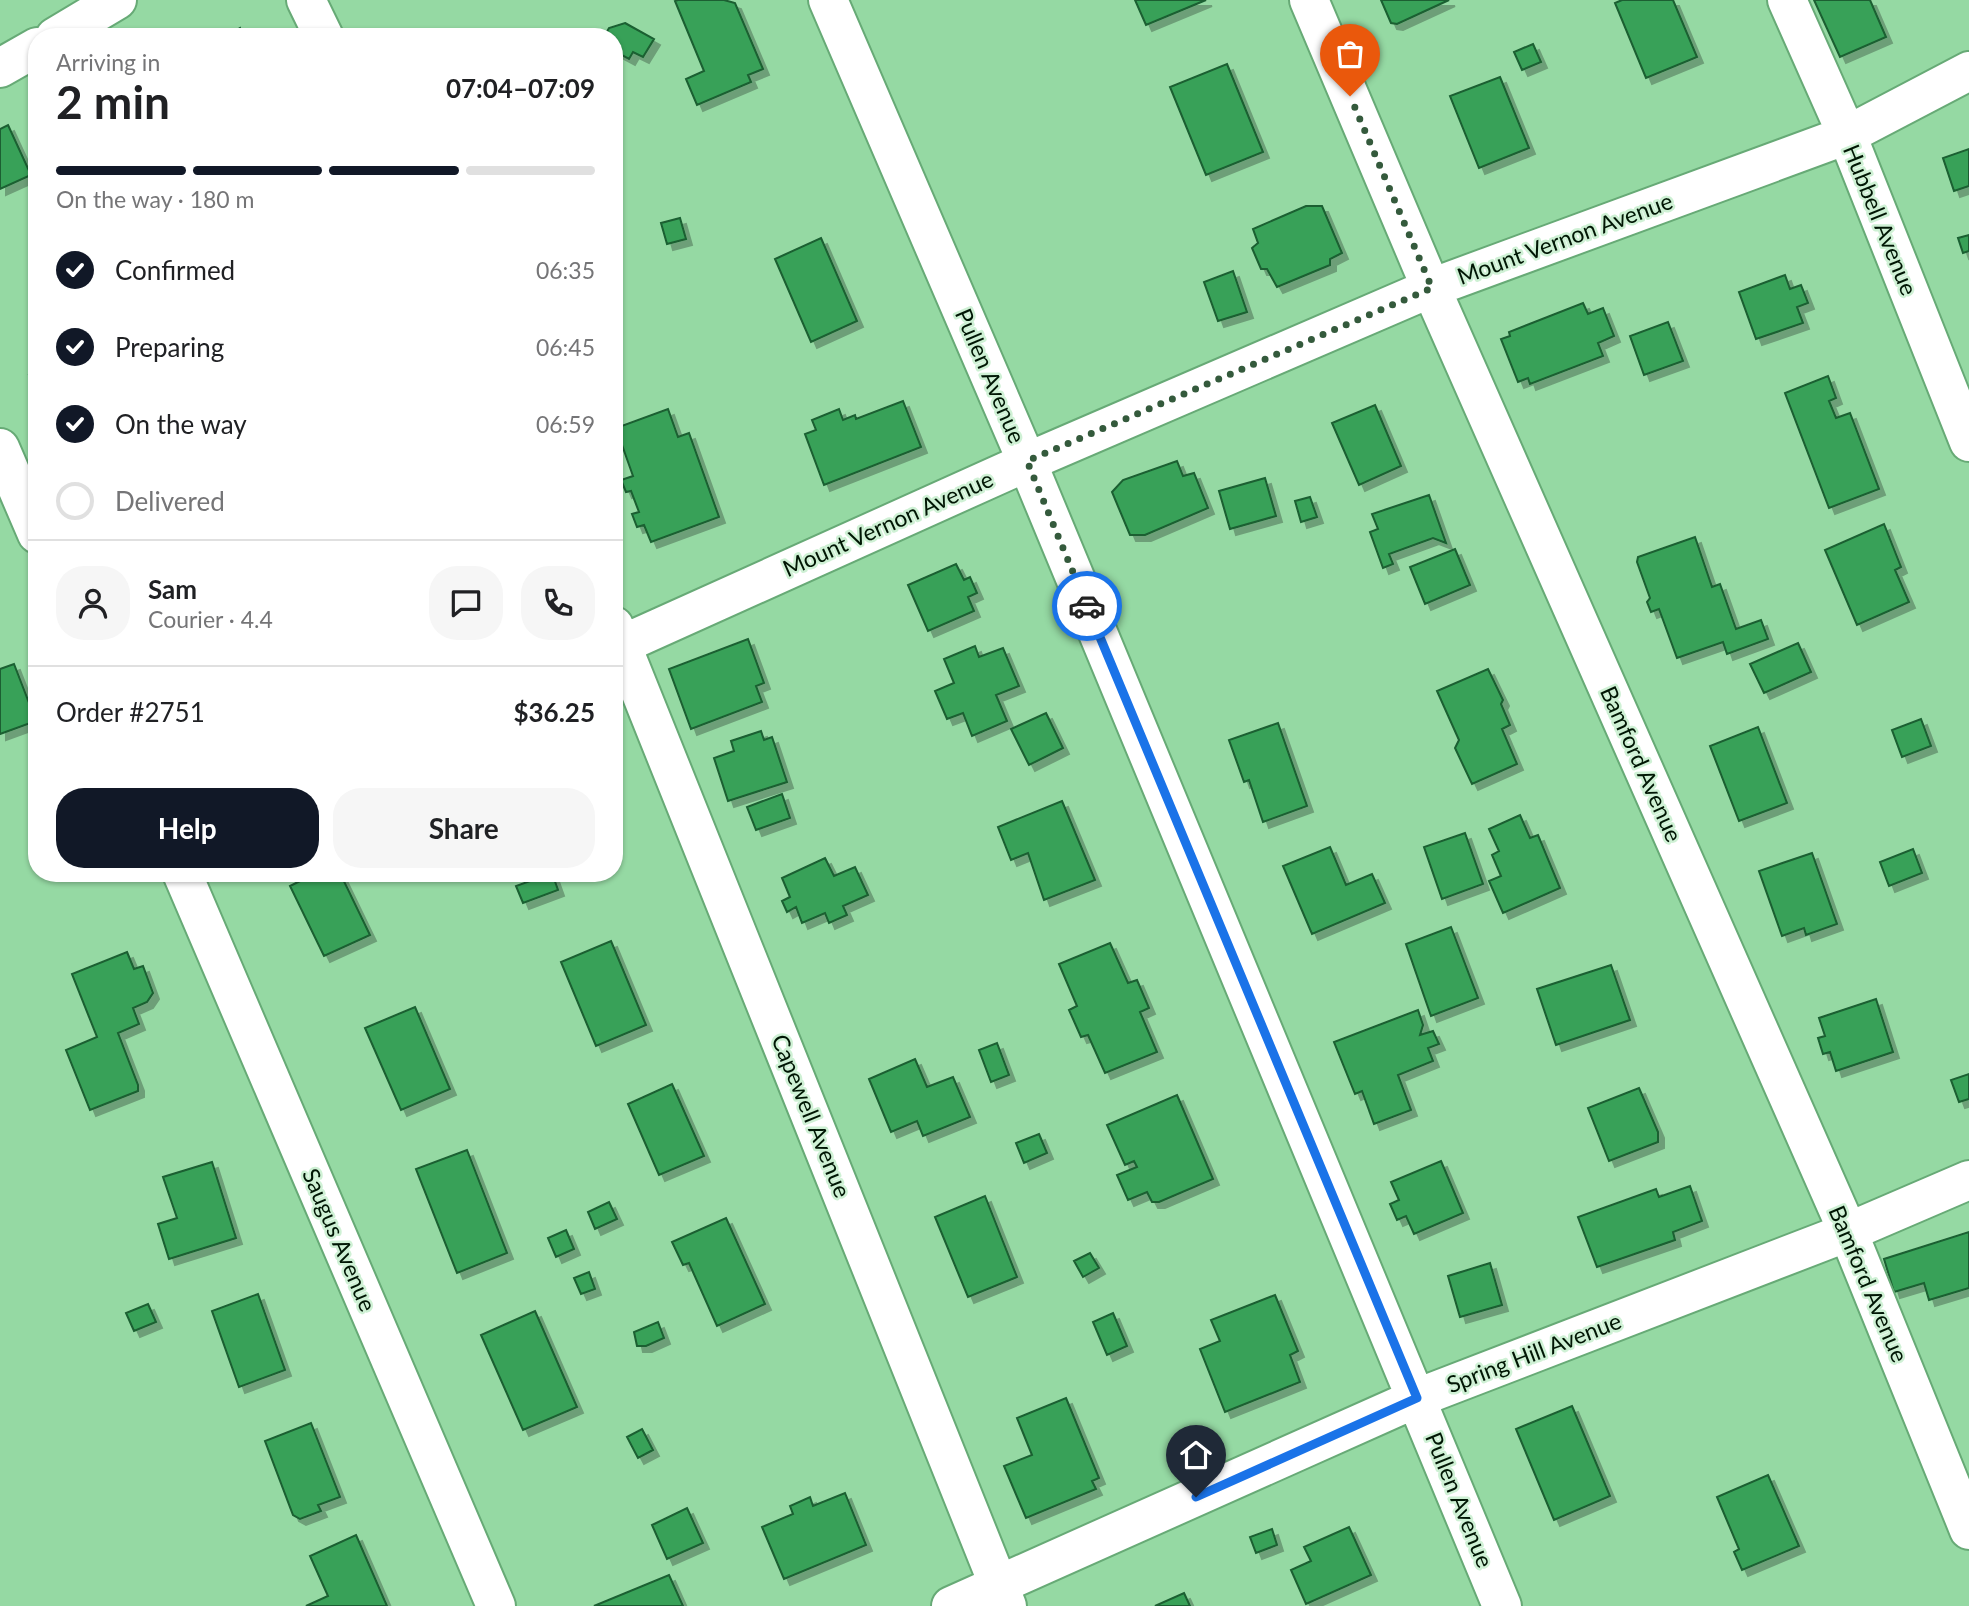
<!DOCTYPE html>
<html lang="en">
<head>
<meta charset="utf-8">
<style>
	body { margin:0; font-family:Lato,sans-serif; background:#f6f6f6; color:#202124; height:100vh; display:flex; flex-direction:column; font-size:26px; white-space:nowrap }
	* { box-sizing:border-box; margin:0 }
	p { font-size:23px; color:#757577 }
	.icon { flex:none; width:38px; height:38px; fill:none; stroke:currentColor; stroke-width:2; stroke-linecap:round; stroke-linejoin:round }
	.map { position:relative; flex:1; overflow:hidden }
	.drawer { position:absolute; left:28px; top:28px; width:595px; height:854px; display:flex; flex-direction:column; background:#fff; border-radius:28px; box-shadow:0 2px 5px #0004 }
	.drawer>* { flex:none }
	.pin { position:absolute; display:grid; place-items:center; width:60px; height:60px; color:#fff; margin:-72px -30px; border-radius:50% 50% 50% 0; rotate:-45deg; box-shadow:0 0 7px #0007 }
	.pin .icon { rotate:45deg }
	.courier { position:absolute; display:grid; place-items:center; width:70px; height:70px; margin:-35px; border:5px solid #1a73e8; border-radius:50%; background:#fff; color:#222; box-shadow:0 2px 9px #0007 }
	.summary em { font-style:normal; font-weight:700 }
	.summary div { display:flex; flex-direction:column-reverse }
	.summary { display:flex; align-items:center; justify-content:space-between; height:119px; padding:0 28px }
	h1 { font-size:46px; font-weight:700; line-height:52px }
	.bar { display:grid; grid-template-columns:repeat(4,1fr); gap:10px 7px; align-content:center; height:84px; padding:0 28px }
	.bar i { height:9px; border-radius:5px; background:#e0e0e0 }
	.bar .selected { background:#111827 }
	.bar p { grid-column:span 4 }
	.line { display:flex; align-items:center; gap:18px; padding:0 28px; border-top:2px solid #e0e0e0 }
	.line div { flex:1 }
	.round { display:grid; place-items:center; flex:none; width:74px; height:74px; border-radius:28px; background:#f6f6f6 }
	ol { padding:0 28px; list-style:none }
	li { display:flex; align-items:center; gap:21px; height:77px }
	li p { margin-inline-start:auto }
	li .icon { padding:7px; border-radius:50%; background:#111827; color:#fff; stroke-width:4 }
	li:last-child { color:#757577 }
	li i { width:38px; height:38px; border:4px solid #e0e0e0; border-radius:50% }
	.button { display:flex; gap:14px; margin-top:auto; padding:14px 28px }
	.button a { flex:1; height:80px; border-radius:28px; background:#111827; color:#fff; font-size:28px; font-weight:700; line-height:80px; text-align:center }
	.button a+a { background:#f6f6f6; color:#202124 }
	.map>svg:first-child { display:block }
	.building { fill:#37a158; stroke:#1a5f30; stroke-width:2; filter:url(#shadow) }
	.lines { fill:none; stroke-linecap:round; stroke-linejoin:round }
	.minor-casing { stroke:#67aa76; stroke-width:42 }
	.major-casing { stroke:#67aa76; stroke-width:42 }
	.minor { stroke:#fff; stroke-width:38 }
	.major { stroke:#fff; stroke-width:38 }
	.done { stroke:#345a3c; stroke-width:7; stroke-dasharray:0 12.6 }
	.route { stroke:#1a73e8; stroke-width:9 }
	.labels { text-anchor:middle; stroke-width:5; stroke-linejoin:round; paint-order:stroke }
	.street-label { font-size:23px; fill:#001604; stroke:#cff1d5 }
</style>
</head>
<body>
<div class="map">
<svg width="1969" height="1606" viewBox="0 0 1969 1606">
	<defs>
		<filter id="shadow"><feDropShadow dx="6" dy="6" stdDeviation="0" flood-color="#0004"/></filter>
	</defs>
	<rect width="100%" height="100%" fill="#95d9a3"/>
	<path class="building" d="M678 0H724L735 3 763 69 748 75 751 82 697 105 686 79 704 71 675 1Z
		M1135 0H1206L1146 25Z
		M1381 0H1449L1397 24 1391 23Z
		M1622 0H1673L1697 57 1646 78 1615 3Z
		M1814 0H1870L1886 37 1840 57Z
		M625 23 654 39 643 57 633 52 629 59 614 51V37H604L609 28Z
		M240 28 244 37H226Z
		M1533 44 1541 62 1522 70 1514 52Z
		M1227 64 1263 152 1206 175 1170 87Z
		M1500 77 1529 148 1479 168 1450 96Z
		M8 125 31 175 0 189V129Z
		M1969 149V186L1954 191 1943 158Z
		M1306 206H1322L1342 253 1330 259V265L1277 287 1267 269H1261L1252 248 1258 243 1253 229Z
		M680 218 686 239 667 244 661 223Z
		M1969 235V251L1963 253 1958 238Z
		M821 238 857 321 811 342 775 259Z
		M1233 271 1247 312 1218 321 1204 282Z
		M1785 275 1790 289 1801 285 1808 303 1797 307 1803 323 1756 339 1739 292Z
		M1583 303 1588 314 1603 308 1614 336 1598 343 1603 356 1530 384 1528 378 1518 382 1501 339 1510 336 1509 332Z
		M1668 322 1683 361 1644 375 1630 336Z
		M37 371V394L29 375Z
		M1828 376 1836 398 1829 401 1836 418 1850 413 1879 489 1829 508 1785 393Z
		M903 401 921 447 824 485 805 434 816 430 812 420 839 409 843 420 855 415 856 419Z
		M1375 405 1401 466 1359 485 1332 423Z
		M668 409 678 437 689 433 719 517 651 542 644 525 637 527 632 514 639 512 631 491 626 492 621 480 633 476 616 428Z
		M1177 461 1183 476 1194 473 1208 508 1145 535H1130L1112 492 1123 480Z
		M1265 478 1276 516 1230 529 1219 491Z
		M1429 495 1446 543 1433 538 1389 554 1393 564 1383 568 1370 532 1378 529 1372 514Z
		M1310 497 1317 517 1301 522 1295 501Z
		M1884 524 1901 567 1895 570 1909 602 1857 625 1825 550Z
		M1695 537 1712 587 1720 584 1736 629 1761 620 1768 639 1727 654 1723 642 1677 658 1659 609 1651 612 1647 602 1650 598 1637 562 1638 557Z
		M1455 549 1470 585 1425 604 1410 567Z
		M956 564 964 580 970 577 977 593 968 597 974 611 928 631 908 585Z
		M748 639 764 683 756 686 762 702 691 729 669 669Z
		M1798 643 1811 672 1764 693 1750 664Z
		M975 646 979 657 1003 648 1019 686 996 695 1007 721 972 736 963 713 947 719 935 691 954 683 944 659Z
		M14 664 36 721 0 734V669Z
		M1488 669 1503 700 1501 704 1510 725 1502 729 1517 764 1472 784 1455 748 1459 740 1437 691Z
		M1046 713 1063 748 1029 765 1011 729Z
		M1921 719 1931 746 1902 757 1892 730Z
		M1278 723 1307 806 1263 822 1249 780 1244 782 1229 740Z
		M1758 727 1787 803 1739 821 1710 746Z
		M761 731 764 740 772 737 787 782 728 801 714 758 734 751 731 741Z
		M782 794 790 818 756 830 747 807Z
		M1062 801 1095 880 1044 900 1028 853 1011 860 998 827Z
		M1520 815 1530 838 1538 835 1560 888 1503 913 1489 881 1501 876 1492 855 1499 851 1489 829Z
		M1465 833 1483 884 1442 899 1424 847Z
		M1330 847 1346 885 1372 874 1385 903 1312 934 1283 866Z
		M1913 849 1922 873 1889 886 1880 862Z
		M1812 853 1837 924 1806 935 1804 928 1782 936 1759 871Z
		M825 858 834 876 855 867 868 895 843 906 847 915 829 923 825 913 802 923 796 907 787 912 782 901 790 897 782 878Z
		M316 873H340L370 935 324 956 290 886Z
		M552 873 558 890 523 903 516 886Z
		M1451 927 1478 998 1431 1016 1406 944Z
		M611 941 646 1025 596 1046 561 962Z
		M1110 943 1128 983 1137 980 1149 1008 1140 1012 1157 1052 1105 1073 1088 1035 1081 1037 1069 1010 1077 1006 1059 964Z
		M127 952 134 969 143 966 153 993 147 1002 133 1008 139 1024 118 1033 138 1085V1091L90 1110 66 1050 97 1037 72 974Z
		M1611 965 1630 1020 1556 1045 1537 989Z
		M1876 999 1893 1052 1836 1071 1830 1052 1823 1054 1818 1038 1825 1036 1819 1018Z
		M415 1007 450 1089 401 1110 365 1028Z
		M1418 1010 1423 1025 1420 1035 1433 1031 1439 1044 1428 1048 1433 1061 1398 1075 1411 1110 1374 1124 1362 1091 1355 1094 1334 1042Z
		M997 1043 1009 1075 991 1082 979 1050Z
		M915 1059 927 1087 953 1077 970 1117 923 1136 917 1121 891 1132 869 1079Z
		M1969 1074V1099L1959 1102 1951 1080Z
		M672 1084 704 1156 659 1175 628 1104Z
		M1639 1088 1658 1132V1142L1609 1161 1588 1108Z
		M1177 1095 1213 1179 1159 1202H1152L1147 1192 1128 1200 1117 1175 1137 1167 1134 1161 1125 1165 1107 1125Z
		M1039 1134 1047 1153 1024 1163 1016 1143Z
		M467 1150 507 1253 457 1273 416 1169Z
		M1441 1161 1463 1213 1414 1234 1406 1216 1397 1220 1390 1204 1399 1200 1391 1182Z
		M212 1162 236 1238 169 1259 158 1224 177 1218 163 1177Z
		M1690 1186 1702 1221 1673 1232 1675 1240 1597 1267 1578 1217 1656 1189 1659 1197Z
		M985 1196 1017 1277 968 1297 935 1217Z
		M609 1202 617 1219 595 1229 588 1212Z
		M726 1218 765 1304 717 1326 689 1263 683 1265 672 1242Z
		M566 1230 574 1249 556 1257 548 1238Z
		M1969 1232V1288L1929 1300 1924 1283 1894 1292 1884 1259Z
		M1090 1253 1099 1268 1083 1277 1074 1261Z
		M1490 1263 1502 1305 1460 1317 1448 1276Z
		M589 1272 595 1289 581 1294 574 1278Z
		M258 1294 285 1370 239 1387 212 1311Z
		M1275 1295 1298 1351 1290 1355 1300 1382 1225 1412 1200 1349 1220 1341 1211 1320Z
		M148 1304 156 1322 134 1331 126 1313Z
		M535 1311 577 1407 523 1430 481 1335Z
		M1113 1313 1127 1346 1107 1355 1093 1322Z
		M658 1322 664 1338 646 1346H637L634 1332Z
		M1066 1398 1099 1478 1092 1481 1096 1489 1026 1518 1004 1466 1032 1455 1017 1418Z
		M1572 1406 1610 1496 1554 1520 1516 1429Z
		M311 1423 340 1497 318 1505 321 1511 300 1519 293 1515 265 1441Z
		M642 1429 653 1450 638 1458 627 1437Z
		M1768 1475 1799 1546 1742 1570 1734 1552 1739 1549 1717 1497Z
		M845 1493 866 1545 784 1579 762 1527 793 1514 790 1506 810 1497 813 1506Z
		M687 1508 703 1543 667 1559 652 1525Z
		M1349 1527 1371 1575 1306 1604 1291 1570 1311 1561 1304 1547Z
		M1272 1529 1277 1545 1256 1553 1250 1537Z
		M356 1535 387 1606H306L328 1596 310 1556Z
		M669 1575 683 1606H594Z
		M1184 1593 1190 1606H1155Z"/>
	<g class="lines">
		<g class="minor-casing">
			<path id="minor" d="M306 0 324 37
				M828 0 1027 462 1502 1606
				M1309 0 1431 288 1848 1232 1969 1530
				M1787 0 1847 135 1969 442
				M0 448 37 534
				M614 626 1007 1606
				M623 644 1027 462 1431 288 1847 135 1969 71
				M182 873 496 1606
				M951 1606 1417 1398 1848 1232 1969 1180"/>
		</g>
		<g class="major-casing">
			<path id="major" d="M55 37 117 0
				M0 68 37 47"/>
		</g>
		<use href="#minor" class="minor"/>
		<use href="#major" class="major"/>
	</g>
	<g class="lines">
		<path class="done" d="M1087 606 1027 461 1432 288 1350 96"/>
		<path class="route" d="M1087 606 1417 1398 1196 1497"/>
	</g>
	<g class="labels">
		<g class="street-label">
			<text transform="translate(1880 220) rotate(68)" y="8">Hubbell Avenue</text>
			<text transform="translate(1565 239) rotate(-20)" y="8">Mount Vernon Avenue</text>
			<text transform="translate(990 376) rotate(67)" y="8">Pullen Avenue</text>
			<text transform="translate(888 524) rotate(-24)" y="8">Mount Vernon Avenue</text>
			<text transform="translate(1641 764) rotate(66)" y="8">Bamford Avenue</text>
			<text transform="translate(811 1116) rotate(68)" y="8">Capewell Avenue</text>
			<text transform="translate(339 1240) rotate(67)" y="8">Saugus Avenue</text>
			<text transform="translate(1868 1284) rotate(67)" y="8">Bamford Avenue</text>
			<text transform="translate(1534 1353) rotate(-21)" y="8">Spring Hill Avenue</text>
			<text transform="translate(1459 1500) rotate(68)" y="8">Pullen Avenue</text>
		</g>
	</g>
</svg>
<div class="pin" style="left:1350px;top:96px;background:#ea580c"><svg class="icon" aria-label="bag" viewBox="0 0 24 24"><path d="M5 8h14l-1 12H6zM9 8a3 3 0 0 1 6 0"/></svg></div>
<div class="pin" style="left:1196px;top:1497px;background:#1f2937"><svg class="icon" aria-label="home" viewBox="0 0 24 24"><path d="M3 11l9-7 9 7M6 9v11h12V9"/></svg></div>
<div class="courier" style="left:1087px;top:606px"><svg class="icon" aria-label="car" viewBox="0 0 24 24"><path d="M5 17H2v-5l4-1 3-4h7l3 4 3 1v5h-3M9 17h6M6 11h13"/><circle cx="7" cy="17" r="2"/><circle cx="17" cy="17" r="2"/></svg></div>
<section class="drawer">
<div class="summary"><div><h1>2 min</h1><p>Arriving in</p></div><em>07:04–07:09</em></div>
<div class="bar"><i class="selected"></i><i class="selected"></i><i class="selected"></i><i></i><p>On the way · 180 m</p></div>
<ol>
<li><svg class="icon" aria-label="check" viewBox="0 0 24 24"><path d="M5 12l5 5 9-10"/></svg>Confirmed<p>06:35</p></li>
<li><svg class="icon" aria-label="check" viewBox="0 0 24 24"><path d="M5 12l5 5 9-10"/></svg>Preparing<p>06:45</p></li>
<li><svg class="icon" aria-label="check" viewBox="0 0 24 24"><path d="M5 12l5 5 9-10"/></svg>On the way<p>06:59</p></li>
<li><i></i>Delivered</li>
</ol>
<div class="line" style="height:126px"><a class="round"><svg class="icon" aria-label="person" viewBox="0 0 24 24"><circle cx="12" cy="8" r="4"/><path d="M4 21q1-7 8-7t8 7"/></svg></a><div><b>Sam</b><p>Courier · 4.4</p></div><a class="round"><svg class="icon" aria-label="chat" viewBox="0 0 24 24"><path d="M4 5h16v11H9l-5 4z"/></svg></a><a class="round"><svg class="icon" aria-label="phone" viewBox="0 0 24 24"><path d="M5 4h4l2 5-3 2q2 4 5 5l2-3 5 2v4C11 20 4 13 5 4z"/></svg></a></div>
<div class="line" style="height:91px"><div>Order #2751</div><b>$36.25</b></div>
<div class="button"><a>Help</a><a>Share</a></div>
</section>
</div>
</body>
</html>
